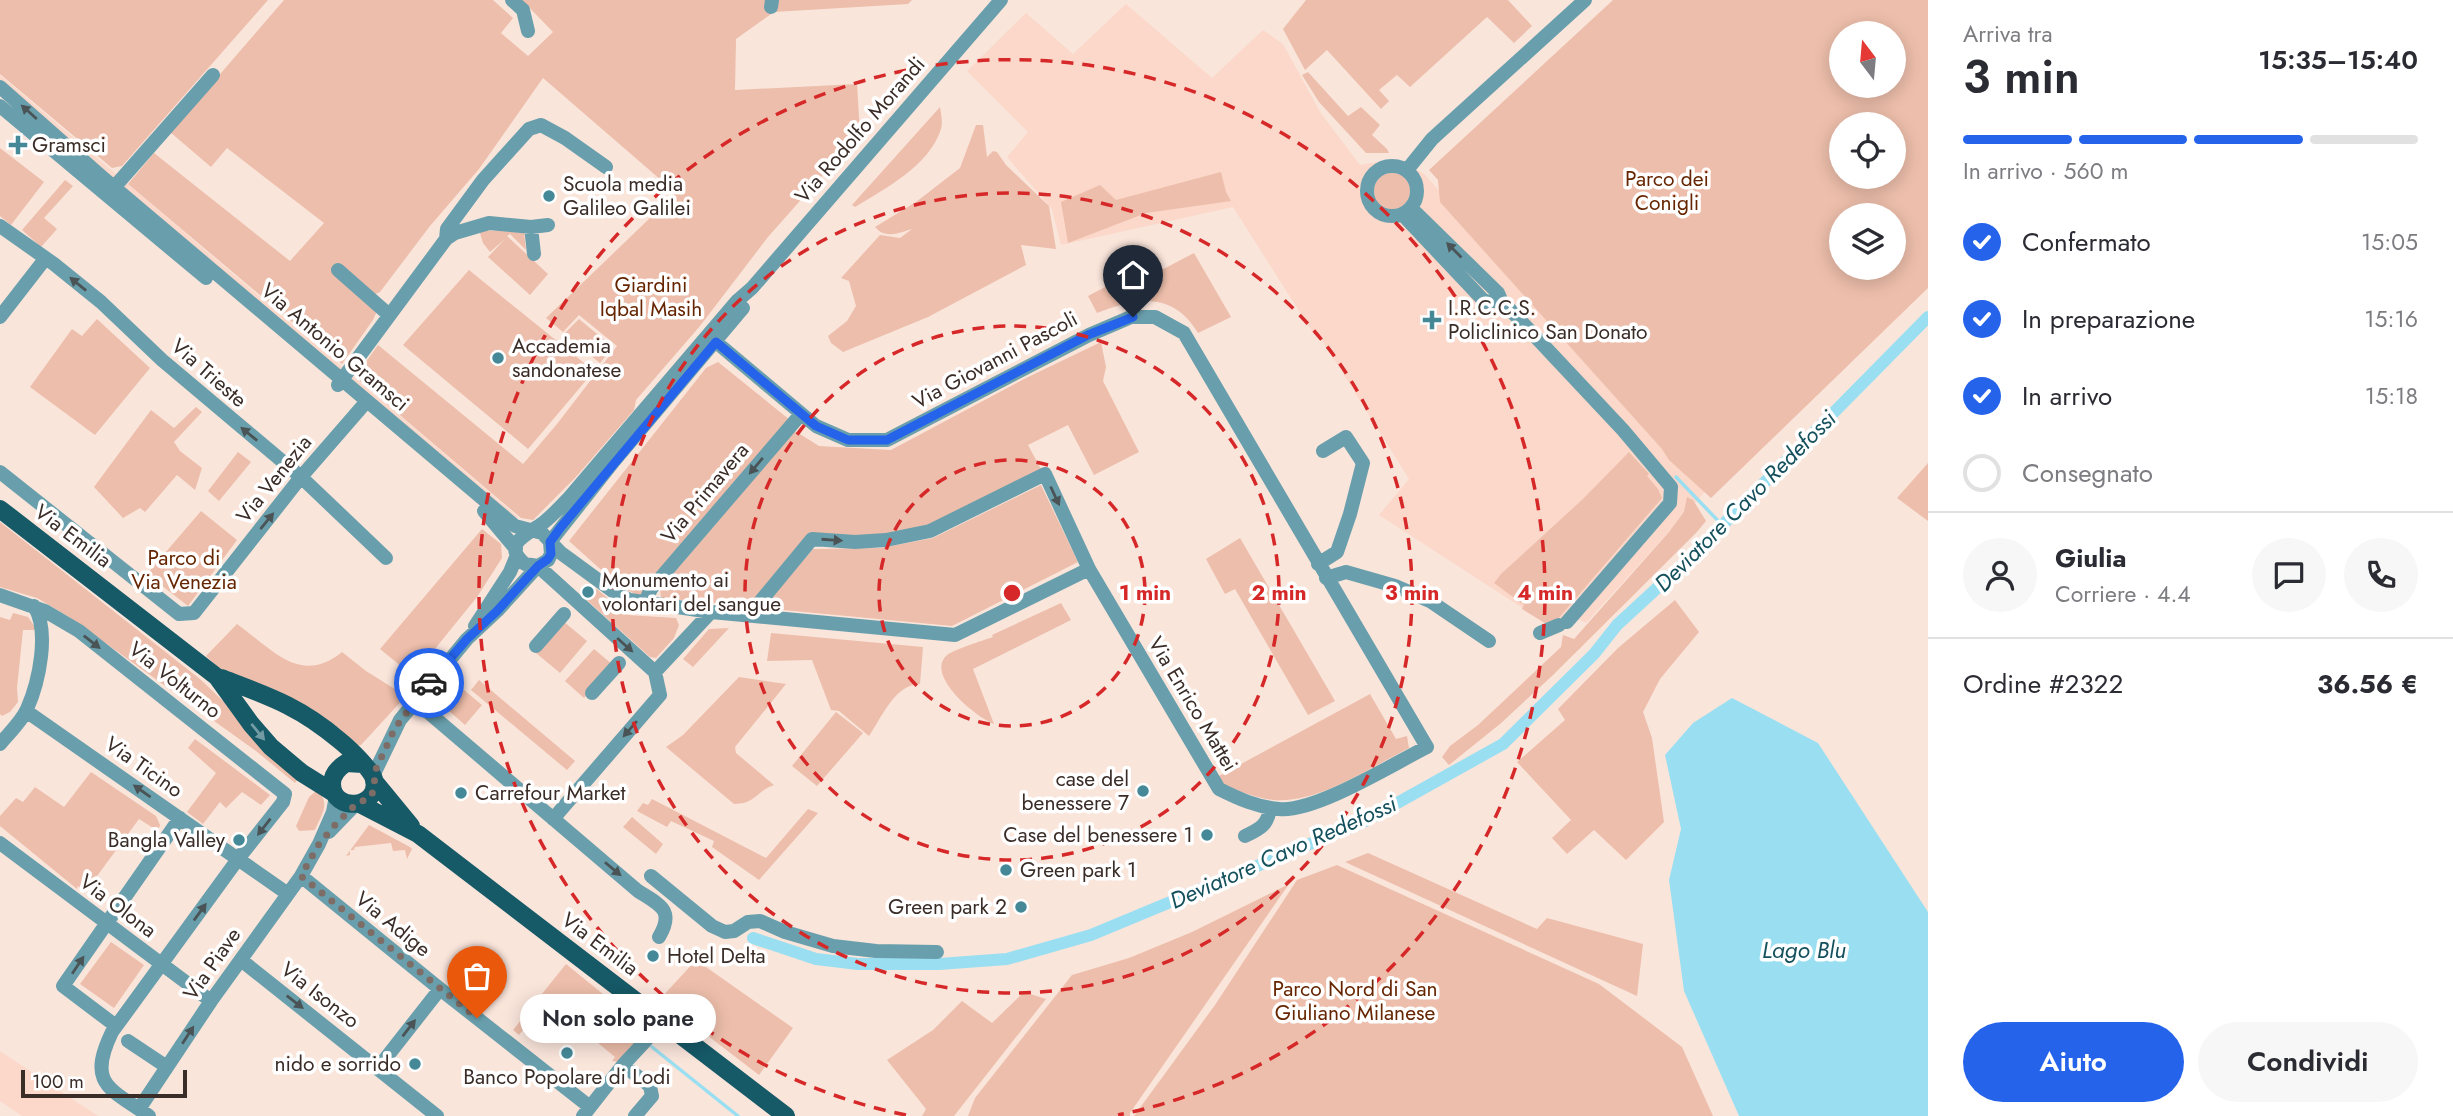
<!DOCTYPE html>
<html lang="it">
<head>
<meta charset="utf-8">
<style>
	body { margin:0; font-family:Jost,sans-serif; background:#f7f7f7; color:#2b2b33; height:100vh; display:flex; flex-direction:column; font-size:26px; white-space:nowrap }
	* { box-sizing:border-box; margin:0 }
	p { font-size:23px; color:#7c7c81 }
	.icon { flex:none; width:38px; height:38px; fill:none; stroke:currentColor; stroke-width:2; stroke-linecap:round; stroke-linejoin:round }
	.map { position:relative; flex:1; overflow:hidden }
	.details { display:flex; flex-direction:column; background:#fff; width:525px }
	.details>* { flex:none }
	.needle { width:46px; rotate:344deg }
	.tools { position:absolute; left:1829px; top:21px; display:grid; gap:14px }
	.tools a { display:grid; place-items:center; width:77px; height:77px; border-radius:50%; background:#fff; box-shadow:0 4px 18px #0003; font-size:35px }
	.scale { position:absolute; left:21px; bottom:18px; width:166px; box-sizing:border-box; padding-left:7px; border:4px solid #3a2c27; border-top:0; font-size:19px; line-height:24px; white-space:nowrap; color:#3a2c27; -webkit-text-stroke:5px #fff; paint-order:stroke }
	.pin { position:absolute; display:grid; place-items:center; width:60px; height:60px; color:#fff; margin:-72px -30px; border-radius:50% 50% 50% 0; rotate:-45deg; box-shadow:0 0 7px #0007 }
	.pin .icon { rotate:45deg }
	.courier { position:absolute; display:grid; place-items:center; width:70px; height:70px; margin:-35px; border:5px solid #2563eb; border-radius:50%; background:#fff; color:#222; box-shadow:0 2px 9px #0007 }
	.bubble { position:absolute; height:49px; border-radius:24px; background:#fff; box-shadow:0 4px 18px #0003; font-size:23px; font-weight:600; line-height:49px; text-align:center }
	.headline em { font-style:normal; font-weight:600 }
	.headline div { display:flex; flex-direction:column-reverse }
	.headline { display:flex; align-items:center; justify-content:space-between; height:119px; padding:0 35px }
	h1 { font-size:46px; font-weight:600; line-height:52px }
	.bar { display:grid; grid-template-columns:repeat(4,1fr); gap:10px 7px; align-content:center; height:84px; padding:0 35px }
	.bar i { height:9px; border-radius:5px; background:#e1e1e2 }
	.bar .selected { background:#2563eb }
	.bar p { grid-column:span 4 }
	.line { display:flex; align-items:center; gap:18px; padding:0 35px; border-top:2px solid #e1e1e2 }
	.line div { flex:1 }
	.round { display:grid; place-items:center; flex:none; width:74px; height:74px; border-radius:37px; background:#f7f7f7 }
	ol { padding:0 35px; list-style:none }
	li { display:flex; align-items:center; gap:21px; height:77px }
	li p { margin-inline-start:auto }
	li .icon { padding:7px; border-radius:50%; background:#2563eb; color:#fff; stroke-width:4 }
	li:last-child { color:#7c7c81 }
	li i { width:38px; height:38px; border:4px solid #e1e1e2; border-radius:50% }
	.primary-button { display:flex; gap:14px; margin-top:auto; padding:14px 35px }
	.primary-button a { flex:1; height:80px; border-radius:42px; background:#2563eb; color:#fff; font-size:28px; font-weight:600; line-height:80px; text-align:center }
	.primary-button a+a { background:#f7f7f7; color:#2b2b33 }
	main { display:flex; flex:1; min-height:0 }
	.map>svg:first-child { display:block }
	.built { fill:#fbd8c9 }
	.green { fill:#edbeab; fill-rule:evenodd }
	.water { fill:#9adff1 }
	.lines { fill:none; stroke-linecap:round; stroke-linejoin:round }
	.stream { stroke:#9adff1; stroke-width:3.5 }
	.canal { stroke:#9adff1; stroke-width:12 }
	.minor { stroke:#699fac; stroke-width:14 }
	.major { stroke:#165967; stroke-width:18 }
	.oneway { fill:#4a5456 }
	.oneway2 { fill:#739ba4 }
	.done { stroke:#7d6d66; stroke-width:7; stroke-dasharray:0 12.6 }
	.route { stroke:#2563eb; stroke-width:9 }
	.ring { fill:none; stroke:#d62828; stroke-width:3.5; stroke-dasharray:12 9 }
	.poi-dot { fill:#458998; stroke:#fff; stroke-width:2.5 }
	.labels { text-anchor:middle; stroke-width:7; stroke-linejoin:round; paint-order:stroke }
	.street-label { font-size:21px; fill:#3a2c27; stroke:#fff }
	.poi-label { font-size:21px; fill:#3a2c27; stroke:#fff; text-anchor:start }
	.park-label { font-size:21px; fill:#662501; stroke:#fff }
	.water-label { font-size:23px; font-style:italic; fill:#15505d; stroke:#fff }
	.centre { fill:#d62828; stroke:#fff; stroke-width:3.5 }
	.ring-label { font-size:21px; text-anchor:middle; font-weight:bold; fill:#d62828; stroke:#fff; stroke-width:7; stroke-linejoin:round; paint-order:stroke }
</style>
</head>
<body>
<main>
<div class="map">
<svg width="1928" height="1116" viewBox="0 0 1928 1116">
	<rect width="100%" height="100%" fill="#fae5db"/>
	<path class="built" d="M1126 4 1212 78 1263 30 1283 44 1320 112 1360 165 1395 159 1423 173 1712 484 1586 623 1571 616 1555 629 1379 515 1409 479 1317 332 1313 333 1233 207 1061 245 1052 209 1007 157 1028 132 967 71 1026 13 1073 54Z
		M0 75 518 517 509 526 0 94Z
		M0 1051 98 1116H22L0 1101Z"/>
	<path class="green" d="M0 0H268L122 166 112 168 0 74Z
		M284 0H493L513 18 501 33 528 56 553 32 522 0H912L908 4 774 12 736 39 735 90 857 84 860 133 768 237 700 326 636 400 634 410 575 478 533 520 521 518 355 377 378 345 523 464 557 424 617 346 579 315 563 332 546 318 676 193 543 78 479 169 430 226 380 292 365 299 377 311 373 320 342 364 128 184 154 153 290 261 324 223 227 148 211 167 170 132Z
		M1306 0H1508L1532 26 1514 43 1487 17 1410 87 1397 75 1379 90 1389 101 1381 109 1327 50 1305 70 1283 29Z
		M1613 0H1928V288L1711 498 1669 460 1662 449 1440 202 1438 180 1429 170ZM1841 33H1894V86H1841ZM1841 124H1894V177H1841ZM1841 215H1894V268H1841Z
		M1308 72 1348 116 1361 107 1380 125 1372 135 1387 149 1389 153H1366L1319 102 1302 75Z
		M940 107C941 114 943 122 941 129 929 166 886 188 855 207L852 205Z
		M976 125H983L987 157 993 151 997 152 1006 165 1049 206 1056 249 1021 245 1026 265 928 317 843 352 831 343 828 336 847 321 856 306 849 281 841 278 880 235 900 238 912 229C901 232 886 240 875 227L916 202 960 168Z
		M0 148 44 182 11 225 0 216Z
		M1221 172 1226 192 1231 201 1146 213 1068 243 1061 202 1100 185 1116 200Z
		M1374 191a18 18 0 1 1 36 0a18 18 0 1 1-36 0Z
		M65 180 73 186 44 218 57 229 41 247 22 230Z
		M479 230 524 232 526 250 510 234 507 236 548 274 530 295 488 257 505 239 490 252 483 243Z
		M1194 253 1231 317 1198 333C1173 291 1137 297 1097 313L1088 296 1138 270 1150 276Z
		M469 270 594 371 528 449 403 345Z
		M97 319 150 368 95 435 30 387 72 329 82 336Z
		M579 319 613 347 600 363 564 334Z
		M1101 342 1106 367 1103 381 1139 452 1094 475 1068 425 1028 445 1042 471 929 528 887 536 823 535 748 606 661 598 660 589 795 431 819 446 891 450 1026 378Z
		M718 362 790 420 639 596 619 586 569 541 706 368Z
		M196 407 202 412 174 442 180 451 202 468 195 490 177 475 145 512 140 508 123 518 94 487 151 410 174 428Z
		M238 452 251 462 219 501 208 491Z
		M1629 452 1649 474 1647 476 1658 489 1662 498 1551 627 1522 609 1524 605 1494 583 1501 574 1583 499Z
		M1928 463V521L1897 498Z
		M1041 485 1078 562 952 626 762 608 813 549 880 548 933 538Z
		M1687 497 1693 500 1706 521 1696 533 1552 676 1500 724 1449 765 1442 757 1450 746 1478 725 1561 647 1563 635 1574 639 1669 532 1684 512Z
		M201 511 237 540 188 606 147 574Z
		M0 522 200 679 222 700 232 704 298 778 295 783 256 751 69 617 37 598 0 587Z
		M482 529 501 544 502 558 477 597 413 676 380 649Z
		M1240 538 1335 701 1308 715 1235 589 1225 594 1206 559Z
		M587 584 598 590 628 615 676 618 679 625 674 638 656 658 650 657 580 594 582 587Z
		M1675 600 1699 632 1660 679 1643 712 1652 738 1664 822 1626 860 1594 830 1567 854 1552 838 1571 820 1517 762 1565 720 1558 709 1618 648Z
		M1061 603 1071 620 973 669 994 724C977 718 924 675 947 655 953 650 984 640 993 637L992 635Z
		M13 613 28 617 37 630H23L17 688 18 702 10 712 2 716 0 714V617L10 620Z
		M563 621 587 641 560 673 536 653Z
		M237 624C272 649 300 686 342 652L366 671 406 696 361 745 353 746 222 671 206 656Z
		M729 628 693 667 683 659 709 629Z
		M771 633 923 647 920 684C895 684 882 717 869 736L839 711 831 710 812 660 767 661Z
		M594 649 613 665 584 698 565 681Z
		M739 677 786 684 735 747 736 753 774 785C755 792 756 804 734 804L666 747 683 735Z
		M479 680 575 761 567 770 471 690Z
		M464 690 482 705 465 725 448 710Z
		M1370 694 1396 739 1407 736 1409 748C1369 768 1320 803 1274 800 1258 799 1238 790 1222 785L1217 777Z
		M836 712 863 733 817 786 792 766Z
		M195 739 270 795 261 805 242 792 226 808 220 802 203 824 187 812 216 773 188 748Z
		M91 772 156 816 160 825 158 831 139 819 86 891 78 886 77 889 0 826V816L16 798 23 802 35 787 64 807Z
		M316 791C332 801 321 816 315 830L299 831 296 826 309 797Z
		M652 799 766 858 808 809 818 813 759 880 712 847 714 841 671 821 667 827 637 811 643 803 648 805Z
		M632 817 663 844 656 854 623 827Z
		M369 825 410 847 412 849 407 859 405 850 393 851 391 843 355 847 354 850H350V855L346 856Z
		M1368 853 1537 929 1547 918 1643 944 1637 996 1345 862Z
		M1337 865 1599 984 1682 1047 1713 1116H1134L1215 1005 1297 880Z
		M1289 884 1130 1113V1116H968L975 1098 1072 975 1129 958 1192 932Z
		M111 942 144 965 114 1008 80 984Z
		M696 960 793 1028 759 1075 660 999Z
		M566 964 646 1029 620 1062 612 1061 615 1057 547 1001 519 1035 513 1030Z
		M1024 992 1046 999 954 1116H922L926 1109 887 1060 933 1030 962 1001 992 1023Z"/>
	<path class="water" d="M1732 698 1818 743 1928 912V1116H1739L1684 991 1669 880 1681 829 1665 755 1693 723Z"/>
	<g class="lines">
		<path class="stream" d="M1676 477 1726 529
			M652 1047 738 1116"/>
		<path class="canal" d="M753 938 816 959 858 964H939L1007 959 1091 935 1365 821 1503 744 1594 654 1617 625 1693 555 1928 317"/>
		<path class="minor" d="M512 0 523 10 528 31
			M771 7 772 0
			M0 87 102 177 515 526 542 533 561 553 617 594 630 600 711 612 655 672 538 566
			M0 106 206 278
			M1367 191a25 25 0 1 1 50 0a25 25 0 1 1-50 0Z
			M1407 170 1432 139 1585 0
			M110 192 213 75
			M1411 208 1498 293 1501 300 1623 430 1671 487 1670 503 1567 622
			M1402 214 1485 302 1501 300
			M0 226 54 264 101 302 162 360 301 477 386 558
			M531 227 534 254
			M446 239 447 229 483 180 529 129 541 125 565 138 606 167
			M338 270 388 314
			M0 317 45 259
			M338 385 446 239 455 233 489 223 531 227 548 225
			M0 472 179 614 194 613 301 477 367 401
			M484 511 516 549
			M550 542 614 461 743 308
			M1318 564 1337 552 1350 514 1363 463 1346 437 1323 451
			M538 566 525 564C500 543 529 534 543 523 552 516 560 507 568 499L737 301 752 288 1001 0
			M1326 578 1346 572 1395 586 1430 601 1489 641
			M0 595 45 611 79 631 285 794 283 802 238 859 112 1032C87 1084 109 1088 149 1116
			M645 602 651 589 801 414
			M711 612 955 635 1089 569 1219 789C1239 799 1257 807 1279 809 1314 813 1393 764 1427 747L1184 333 1155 317H1131L1089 335 887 440H848L816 426 716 342
			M750 614 812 539 855 542 886 540 930 531 1045 474 1089 569
			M475 626 510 572 517 555
			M1540 633 1559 625
			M536 646 564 614
			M592 693 619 663
			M415 701 638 891C660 905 675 910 659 937
			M26 711 288 894
			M0 744C9 733 22 721 27 709 39 682 50 631 34 606
			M373 776 400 720 467 639 497 611 538 566 548 560 551 554 550 542
			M553 819 660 695 655 672
			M329 832 356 804
			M1245 836C1260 829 1268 825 1270 808
			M0 843 211 1001
			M301 876 440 989 590 1107
			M651 876 712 926 725 932 734 931 748 922 760 921 785 932 833 946 876 951 937 952
			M241 960 437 1116
			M116 1026 63 986 180 818
			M128 1041 167 1067
			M623 1065 650 1086 652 1096 635 1116
			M378 1068 440 989
			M139 1109 211 1001 301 876 319 844 333 812 336 796
			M583 1116 623 1065 664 1021"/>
		<path class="major" d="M0 509 217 677 251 724 271 747 302 773 334 793
			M221 678C268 696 299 706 339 740 348 747 371 769 374 779 381 808 333 814 332 784 332 774 338 768 346 763L363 764
			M374 781 411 826
			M360 804 418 834 786 1116"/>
	</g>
	<defs><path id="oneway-solid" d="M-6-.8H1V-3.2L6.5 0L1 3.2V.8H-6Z" transform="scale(1.75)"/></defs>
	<g class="oneway">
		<use href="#oneway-solid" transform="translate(29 112) rotate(-138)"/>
		<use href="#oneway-solid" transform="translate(1454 250) rotate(-135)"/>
		<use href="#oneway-solid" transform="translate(78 284) rotate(-141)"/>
		<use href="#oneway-solid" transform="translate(249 434) rotate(-141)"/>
		<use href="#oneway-solid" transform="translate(756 466) rotate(130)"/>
		<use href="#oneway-solid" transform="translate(1055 496) rotate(65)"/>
		<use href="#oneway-solid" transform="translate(267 521) rotate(-51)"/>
		<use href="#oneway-solid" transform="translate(832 540) rotate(4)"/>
		<use href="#oneway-solid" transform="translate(92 642) rotate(38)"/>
		<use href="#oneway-solid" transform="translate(625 645) rotate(42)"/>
		<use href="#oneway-solid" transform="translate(630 729) rotate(131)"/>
		<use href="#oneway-solid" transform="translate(142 791) rotate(-145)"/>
		<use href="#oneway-solid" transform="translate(264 827) rotate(128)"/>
		<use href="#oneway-solid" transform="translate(613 869) rotate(40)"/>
		<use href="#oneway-solid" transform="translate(200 912) rotate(-54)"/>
		<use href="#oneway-solid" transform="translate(78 965) rotate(-56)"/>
		<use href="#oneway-solid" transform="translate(295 1002) rotate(38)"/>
		<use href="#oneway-solid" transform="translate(409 1028) rotate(-52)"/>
		<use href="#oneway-solid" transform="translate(188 1035) rotate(-57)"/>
	</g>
	<use class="oneway2" href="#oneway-solid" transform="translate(258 732) rotate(51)"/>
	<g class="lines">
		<path class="done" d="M429 683 395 728 376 769 373 792 369 798 356 804 335 825 319 844 301 876 477 1018"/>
		<path class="route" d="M429 683 467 639 497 611 538 566 548 559 551 554 550 542 561 527 716 342 816 426 848 440H887L1088 335 1133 317"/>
	</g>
	<g class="ring">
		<circle cx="1012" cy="593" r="133"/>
		<circle cx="1012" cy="593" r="267"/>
		<circle cx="1012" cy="593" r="400"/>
		<path d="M906 1115A533 533 0 1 1 1118 1115"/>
	</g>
	<g class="poi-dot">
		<path d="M14.5 134.5h7v7h7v7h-7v7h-7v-7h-7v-7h7z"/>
		<circle cx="549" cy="196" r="7"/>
		<path d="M1428.5 309.5h7v7h7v7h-7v7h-7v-7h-7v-7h7z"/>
		<circle cx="498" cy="358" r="7"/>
		<circle cx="588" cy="592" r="7"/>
		<circle cx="1143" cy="791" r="7"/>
		<circle cx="461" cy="793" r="7"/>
		<circle cx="1207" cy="835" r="7"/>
		<circle cx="239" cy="840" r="7"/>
		<circle cx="1006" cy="870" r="7"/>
		<circle cx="1021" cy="907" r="7"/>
		<circle cx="653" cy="956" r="7"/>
		<circle cx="567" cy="1053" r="7"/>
		<circle cx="415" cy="1064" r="7"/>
	</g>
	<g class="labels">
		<g class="street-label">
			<text transform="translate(860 130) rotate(-49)" y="7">Via Rodolfo Morandi</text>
			<text transform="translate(335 347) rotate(40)" y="7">Via Antonio Gramsci</text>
			<text transform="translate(995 360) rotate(-28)" y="7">Via Giovanni Pascoli</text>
			<text transform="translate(209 373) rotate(41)" y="7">Via Trieste</text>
			<text transform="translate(274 479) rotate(-51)" y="7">Via Venezia</text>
			<text transform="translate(705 493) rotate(-50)" y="7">Via Primavera</text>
			<text transform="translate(73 536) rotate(37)" y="7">Via Emilia</text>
			<text transform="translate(175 680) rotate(38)" y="7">Via Volturno</text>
			<text transform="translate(1193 704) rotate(59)" y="7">Via Enrico Mattei</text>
			<text transform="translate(144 767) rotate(35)" y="7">Via Ticino</text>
			<text transform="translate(118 906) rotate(37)" y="7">Via Olona</text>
			<text transform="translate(393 924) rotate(39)" y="7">Via Adige</text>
			<text transform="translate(600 944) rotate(37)" y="7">Via Emilia</text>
			<text transform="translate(212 964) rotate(-55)" y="7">Via Piave</text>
			<text transform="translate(320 995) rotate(38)" y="7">Via Isonzo</text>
		</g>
		<g class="poi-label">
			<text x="32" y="152">Gramsci</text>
			<text x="563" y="191">Scuola media<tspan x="563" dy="24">Galileo Galilei</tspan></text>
			<text x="1448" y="315">I.R.C.C.S.<tspan x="1448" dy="24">Policlinico San Donato</tspan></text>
			<text x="512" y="353">Accademia<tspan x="512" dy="24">sandonatese</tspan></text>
			<text x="602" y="587">Monumento ai<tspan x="602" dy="24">volontari del sangue</tspan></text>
			<text x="1129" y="786" text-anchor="end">case del<tspan x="1129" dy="24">benessere 7</tspan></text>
			<text x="475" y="800">Carrefour Market</text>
			<text x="1193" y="842" text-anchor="end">Case del benessere 1</text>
			<text x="225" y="847" text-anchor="end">Bangla Valley</text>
			<text x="1020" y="877">Green park 1</text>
			<text x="1007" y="914" text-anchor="end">Green park 2</text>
			<text x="667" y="963">Hotel Delta</text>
			<text x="401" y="1071" text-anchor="end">nido e sorrido</text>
			<text x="567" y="1084" text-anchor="middle">Banco Popolare di Lodi</text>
		</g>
		<g class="park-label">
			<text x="1667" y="186">Parco dei<tspan x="1667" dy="24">Conigli</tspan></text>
			<text x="651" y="292">Giardini<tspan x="651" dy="24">Iqbal Masih</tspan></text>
			<text x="184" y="565">Parco di<tspan x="184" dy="24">Via Venezia</tspan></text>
			<text x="1355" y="996">Parco Nord di San<tspan x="1355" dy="24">Giuliano Milanese</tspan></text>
		</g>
		<g class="water-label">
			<text transform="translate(1745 501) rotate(-45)" y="8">Deviatore Cavo Redefossi</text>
			<text transform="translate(1283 852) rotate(-24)" y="8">Deviatore Cavo Redefossi</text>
			<text x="1804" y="958">Lago Blu</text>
		</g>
	</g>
	<circle cx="1012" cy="593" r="10" class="centre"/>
	<g class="ring-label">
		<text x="1145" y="600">1 min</text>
		<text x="1279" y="600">2 min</text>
		<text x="1412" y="600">3 min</text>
		<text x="1545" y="600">4 min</text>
	</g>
</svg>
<div class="tools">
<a><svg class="needle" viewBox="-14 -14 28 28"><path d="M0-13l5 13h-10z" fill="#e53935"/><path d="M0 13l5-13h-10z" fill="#7c7c81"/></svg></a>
<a><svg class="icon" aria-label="locate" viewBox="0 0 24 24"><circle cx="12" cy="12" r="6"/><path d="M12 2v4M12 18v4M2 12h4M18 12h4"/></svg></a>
<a><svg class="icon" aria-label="layers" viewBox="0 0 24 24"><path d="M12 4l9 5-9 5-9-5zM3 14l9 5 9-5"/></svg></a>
</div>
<div class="scale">100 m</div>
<div class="pin" style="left:477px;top:1018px;background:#ea580c"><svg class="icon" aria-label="bag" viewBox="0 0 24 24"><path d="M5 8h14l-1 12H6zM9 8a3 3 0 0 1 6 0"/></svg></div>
<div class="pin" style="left:1133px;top:317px;background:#1f2937"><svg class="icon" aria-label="home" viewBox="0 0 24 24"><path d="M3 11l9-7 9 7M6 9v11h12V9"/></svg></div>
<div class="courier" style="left:429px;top:683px"><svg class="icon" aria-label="car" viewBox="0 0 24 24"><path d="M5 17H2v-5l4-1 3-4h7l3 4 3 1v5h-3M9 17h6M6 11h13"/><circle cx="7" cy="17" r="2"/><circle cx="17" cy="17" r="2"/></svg></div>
<div class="bubble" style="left:520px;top:994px;width:196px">Non solo pane</div>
</div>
<section class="details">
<div class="headline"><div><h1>3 min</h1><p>Arriva tra</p></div><em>15:35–15:40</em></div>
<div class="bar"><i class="selected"></i><i class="selected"></i><i class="selected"></i><i></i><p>In arrivo · 560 m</p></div>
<ol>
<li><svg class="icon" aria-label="check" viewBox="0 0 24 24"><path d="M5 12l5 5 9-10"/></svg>Confermato<p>15:05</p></li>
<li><svg class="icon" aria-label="check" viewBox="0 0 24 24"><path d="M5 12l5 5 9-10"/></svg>In preparazione<p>15:16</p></li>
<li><svg class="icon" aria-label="check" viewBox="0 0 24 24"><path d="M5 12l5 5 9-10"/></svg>In arrivo<p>15:18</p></li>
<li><i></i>Consegnato</li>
</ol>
<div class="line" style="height:126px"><a class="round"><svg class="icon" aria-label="person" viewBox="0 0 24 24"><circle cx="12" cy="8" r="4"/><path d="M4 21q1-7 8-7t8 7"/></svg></a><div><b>Giulia</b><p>Corriere · 4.4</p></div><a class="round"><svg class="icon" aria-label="chat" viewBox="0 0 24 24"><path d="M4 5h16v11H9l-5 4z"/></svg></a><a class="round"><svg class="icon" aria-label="phone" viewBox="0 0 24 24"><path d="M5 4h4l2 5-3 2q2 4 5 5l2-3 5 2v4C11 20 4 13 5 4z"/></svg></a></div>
<div class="line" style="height:91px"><div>Ordine #2322</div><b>36.56 €</b></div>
<div class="primary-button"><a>Aiuto</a><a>Condividi</a></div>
</section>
</main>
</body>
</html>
